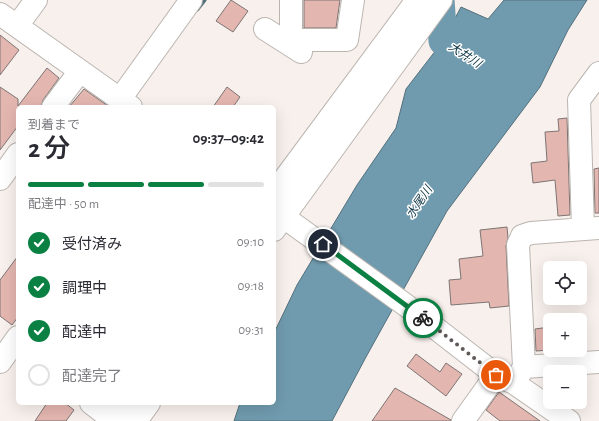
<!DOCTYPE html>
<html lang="ja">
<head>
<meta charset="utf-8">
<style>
	body { margin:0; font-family:"Alegreya Sans","Noto Sans JP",sans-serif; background:#f7f7f7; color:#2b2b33; height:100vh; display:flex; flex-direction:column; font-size:15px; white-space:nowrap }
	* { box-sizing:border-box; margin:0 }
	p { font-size:13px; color:#7c7c81 }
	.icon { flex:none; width:22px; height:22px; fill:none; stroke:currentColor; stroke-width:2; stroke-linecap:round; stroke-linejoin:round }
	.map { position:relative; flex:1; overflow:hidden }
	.side { position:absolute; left:16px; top:105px; width:260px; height:300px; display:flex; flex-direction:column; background:#fff; border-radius:6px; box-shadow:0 4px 16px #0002 }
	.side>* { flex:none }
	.buttons { position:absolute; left:543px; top:261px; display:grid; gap:8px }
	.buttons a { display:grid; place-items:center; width:44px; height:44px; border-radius:6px; background:#fff; box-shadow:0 4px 16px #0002; font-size:20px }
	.pin { position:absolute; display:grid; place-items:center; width:34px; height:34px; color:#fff; margin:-17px; border:2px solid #fff; border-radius:50%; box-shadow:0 1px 4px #0007 }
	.courier { position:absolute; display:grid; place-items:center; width:40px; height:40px; margin:-20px; border:3px solid #0b8043; border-radius:50%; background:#fff; color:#222; box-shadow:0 1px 5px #0007 }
	.overview em { font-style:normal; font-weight:600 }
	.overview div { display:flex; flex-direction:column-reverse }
	.overview { display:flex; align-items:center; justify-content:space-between; height:68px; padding:0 12px }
	h1 { font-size:26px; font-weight:600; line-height:30px }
	.bar { display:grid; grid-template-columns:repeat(4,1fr); gap:6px 4px; align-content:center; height:48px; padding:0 12px }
	.bar i { height:5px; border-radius:3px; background:#e1e1e2 }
	.bar .selected { background:#0b8043 }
	.bar p { grid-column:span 4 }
	ol { padding:0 12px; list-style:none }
	li { display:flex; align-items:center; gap:12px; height:44px }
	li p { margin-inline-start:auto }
	li .icon { padding:4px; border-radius:50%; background:#0b8043; color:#fff; stroke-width:4 }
	li:last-child { color:#7c7c81 }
	li i { width:22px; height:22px; border:2px solid #e1e1e2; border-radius:50% }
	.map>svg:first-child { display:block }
	.water { fill:#709bae; stroke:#53707d }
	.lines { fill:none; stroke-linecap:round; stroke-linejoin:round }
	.stream { stroke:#53707d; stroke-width:5 }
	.river { stroke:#709bae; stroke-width:29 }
	.building { fill:#e4b6b0; stroke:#7d7574 }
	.minor-casing { stroke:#bbb5b0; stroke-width:24 }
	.minor { stroke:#fff; stroke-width:22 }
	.done { stroke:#605b59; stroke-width:4; stroke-dasharray:0 7.2 }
	.route { stroke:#0b8043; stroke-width:5 }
	.labels { text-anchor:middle; stroke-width:3; stroke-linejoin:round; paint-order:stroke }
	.water-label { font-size:12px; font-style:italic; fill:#0e3645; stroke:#fff }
</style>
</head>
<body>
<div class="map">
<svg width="599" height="421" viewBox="0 0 599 421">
	<rect width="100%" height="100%" fill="#f8f0ec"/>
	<path class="water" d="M504 0H587L568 30 540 87 447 211 366 357 332 421H234L240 403H274V333L297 285 357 185 396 128 406 89 443 41 461 7 488 19Z"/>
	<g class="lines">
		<path class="stream" d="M197 9 204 0"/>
		<path class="river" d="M440 0 443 41 476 63"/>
	</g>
	<path class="building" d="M231 0 248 11 233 32 216 21Z
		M304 0H340L336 28H304Z
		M0 35 19 50 0 75Z
		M47 68 59 78 43 100 41 107H18V126L0 150V87L18 99V106Z
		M227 87 240 97 233 107H213Z
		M84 89 108 106V107H69Z
		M567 118 570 215 558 216 555 180 533 183 531 163 547 161 545 132 559 131 558 119Z
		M599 168V213H595L594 169Z
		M507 227 508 238 506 246 509 306 490 308 489 302 451 305 449 280 461 279 459 259 483 256 480 230Z
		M18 256V317L12 325 0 316V280Z
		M550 327V350L536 351 535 329Z
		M416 354 440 372 446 363 462 374 446 396 407 366Z
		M395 388 451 420V421H372Z
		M499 392 540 421H500L486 410Z
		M47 403H65L74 410 66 421H35Z"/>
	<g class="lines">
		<g class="minor-casing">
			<path id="minor" d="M291 0V40H347L353 0
				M0 14 131 107
				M17 26 36 0
				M265 29 301 52
				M53 107 80 71
				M121 107 120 99 191 0
				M0 179 18 154
				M274 193 417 0
				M274 210 407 306 496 375 514 383 569 421
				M583 229 579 100 599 73
				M274 230 441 0
				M0 362 18 337
				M524 367 599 362
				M514 383 524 367 518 245 522 236 531 233 599 228
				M91 403 113 420
				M112 421 125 403
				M136 421 149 403
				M463 421 496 375"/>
		</g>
		<use href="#minor" class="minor"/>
	</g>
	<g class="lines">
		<path class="done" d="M423 318 496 375"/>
		<path class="route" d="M323 244 423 318"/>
	</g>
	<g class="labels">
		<g class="water-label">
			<text transform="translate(465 55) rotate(33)" y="4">大井川</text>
			<text transform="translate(419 202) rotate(-56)" y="4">水尾川</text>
		</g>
	</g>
</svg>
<div class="buttons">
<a><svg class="icon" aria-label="locate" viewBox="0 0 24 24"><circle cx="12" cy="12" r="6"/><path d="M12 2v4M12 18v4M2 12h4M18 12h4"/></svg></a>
<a>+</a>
<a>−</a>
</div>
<div class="pin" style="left:496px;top:375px;background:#ea580c"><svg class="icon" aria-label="bag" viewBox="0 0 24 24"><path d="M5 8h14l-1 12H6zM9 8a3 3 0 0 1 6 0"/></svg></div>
<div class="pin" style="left:323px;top:244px;background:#1f2937"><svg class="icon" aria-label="home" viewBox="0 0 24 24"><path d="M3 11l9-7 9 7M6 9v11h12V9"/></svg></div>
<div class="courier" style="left:423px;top:318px"><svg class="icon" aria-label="bike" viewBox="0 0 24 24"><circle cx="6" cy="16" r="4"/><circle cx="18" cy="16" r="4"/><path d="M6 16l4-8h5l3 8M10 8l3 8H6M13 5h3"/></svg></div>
<section class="side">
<div class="overview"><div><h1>2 分</h1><p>到着まで</p></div><em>09:37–09:42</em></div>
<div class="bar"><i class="selected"></i><i class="selected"></i><i class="selected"></i><i></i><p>配達中 · 50 m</p></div>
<ol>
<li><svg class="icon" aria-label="check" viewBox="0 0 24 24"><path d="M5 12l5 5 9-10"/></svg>受付済み<p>09:10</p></li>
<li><svg class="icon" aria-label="check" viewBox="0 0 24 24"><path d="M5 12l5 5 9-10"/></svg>調理中<p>09:18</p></li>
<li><svg class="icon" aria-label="check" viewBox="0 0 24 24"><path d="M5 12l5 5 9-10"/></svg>配達中<p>09:31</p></li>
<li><i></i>配達完了</li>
</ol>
</section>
</div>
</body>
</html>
